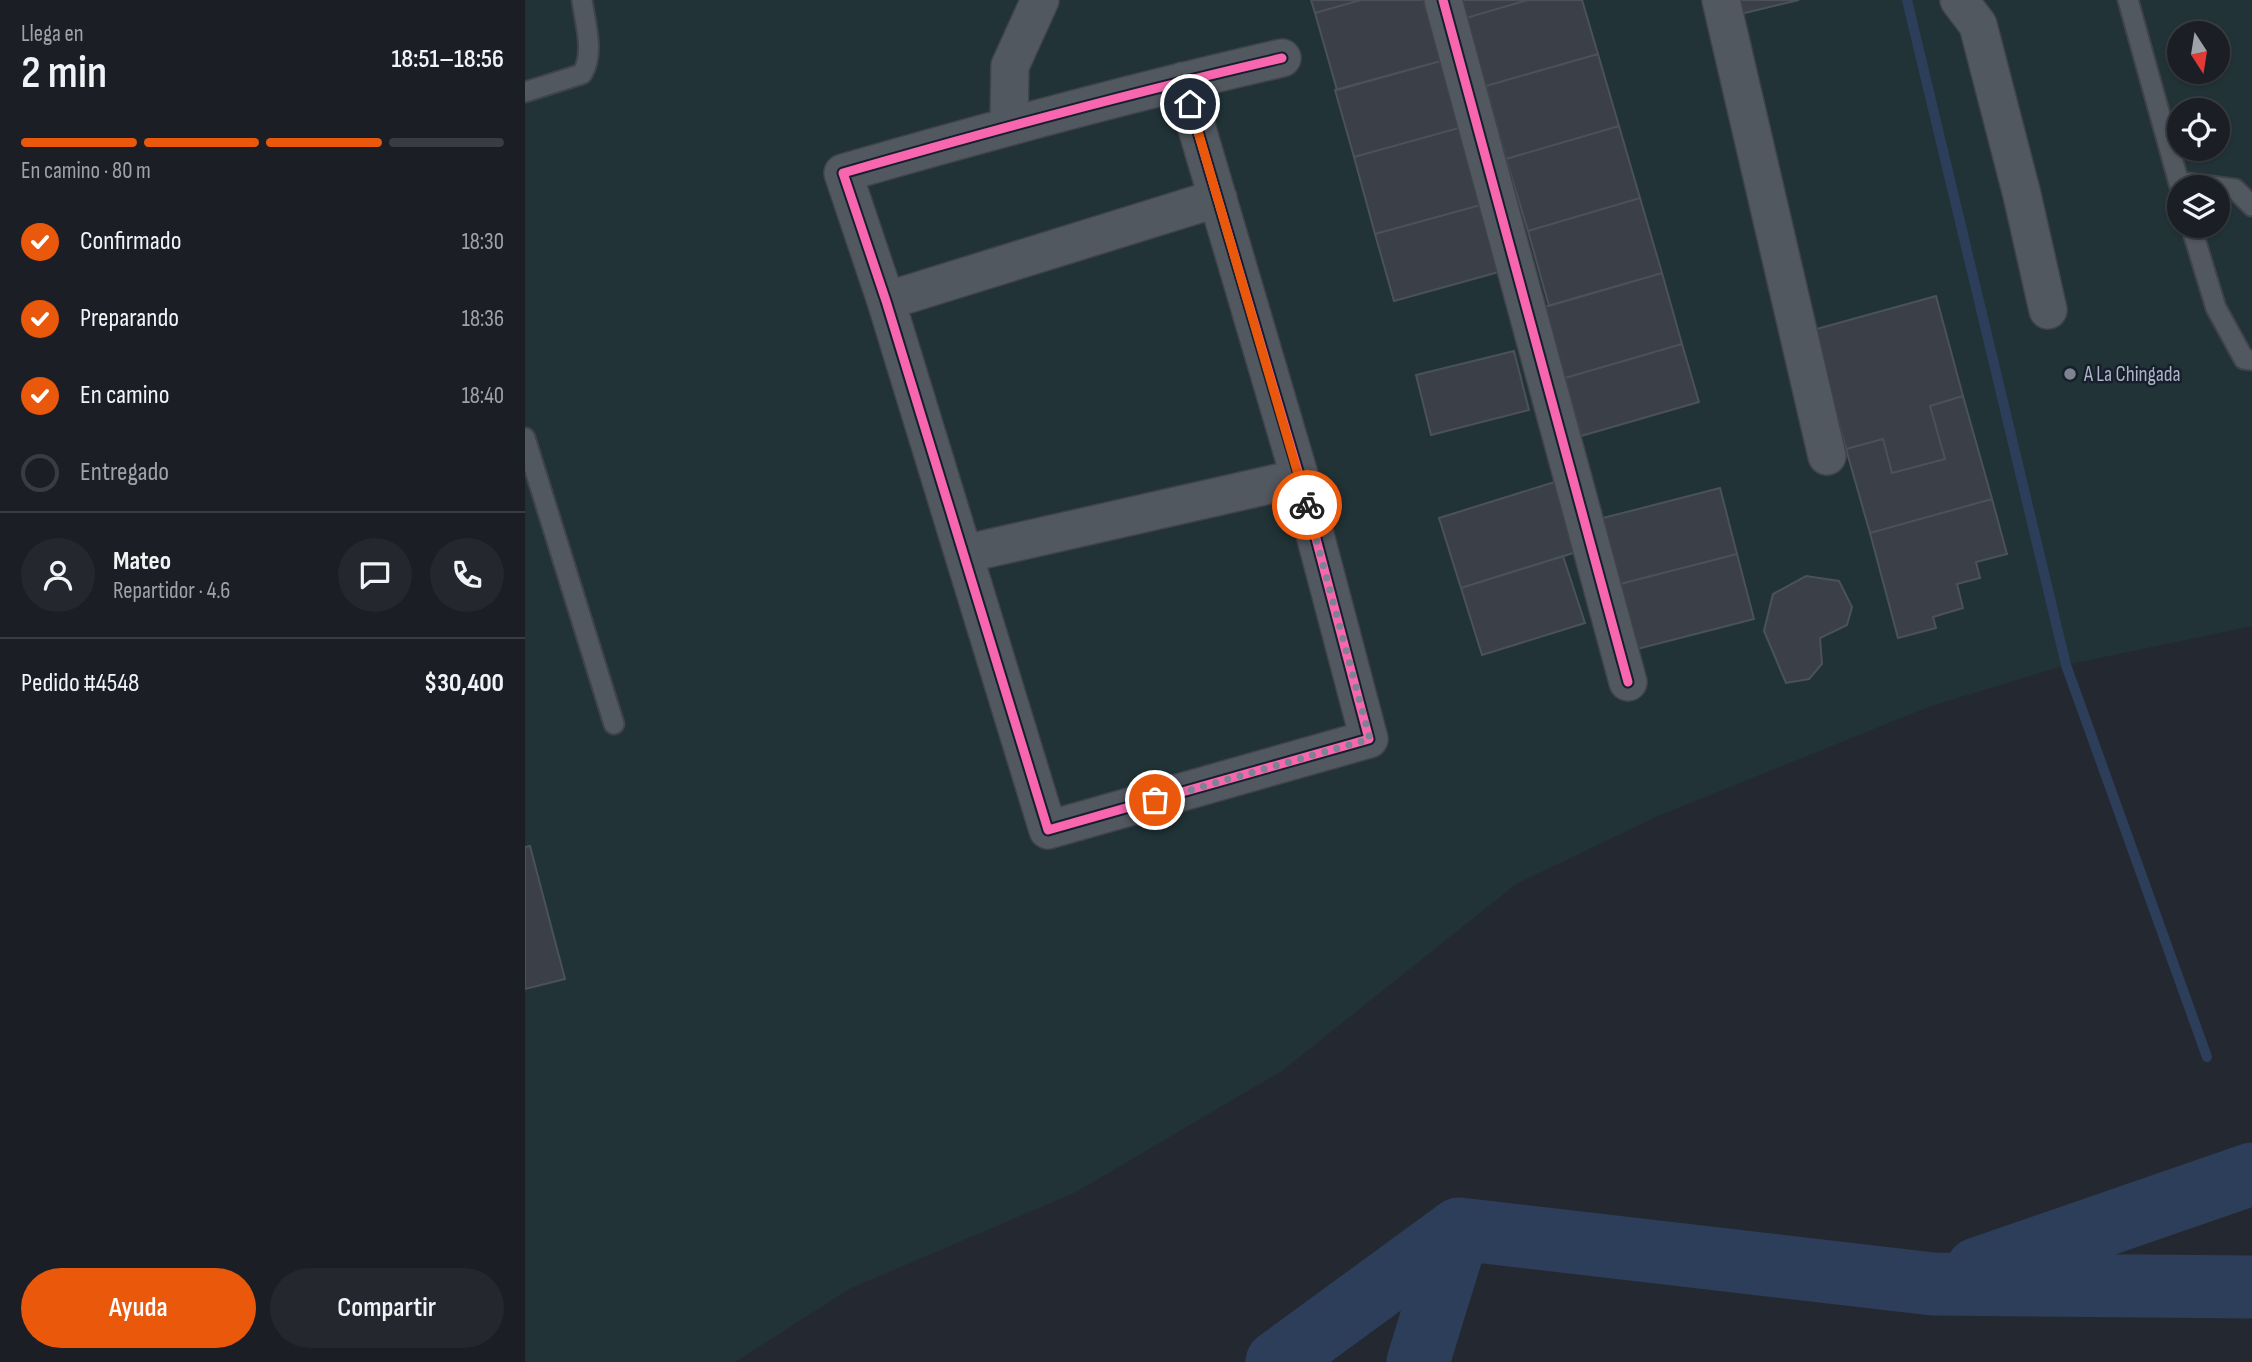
<!DOCTYPE html>
<html lang="es">
<head>
<meta charset="utf-8">
<style>
	body { margin:0; font-family:"Sofia Sans Condensed",sans-serif; background:#24272d; color:#f1f3f6; height:100vh; display:flex; flex-direction:column; font-size:26px; white-space:nowrap }
	* { box-sizing:border-box; margin:0 }
	p { font-size:23px; color:#a0a2a7 }
	.icon { flex:none; width:38px; height:38px; fill:none; stroke:currentColor; stroke-width:2; stroke-linecap:round; stroke-linejoin:round }
	.map { position:relative; flex:1; overflow:hidden }
	.details { display:flex; flex-direction:column; background:#1b1f25; width:525px }
	.details>* { flex:none }
	.needle { width:46px; rotate:168deg }
	.buttons { position:absolute; left:1642px; top:21px; display:grid; gap:14px }
	.buttons a { display:grid; place-items:center; width:63px; height:63px; border-radius:50%; background:#1b1f25; box-shadow:0 2px 5px #0004,0 0 0 2px #393d42; font-size:35px }
	.pin { position:absolute; display:grid; place-items:center; width:60px; height:60px; color:#fff; margin:-30px; border:4px solid #fff; border-radius:50%; box-shadow:0 2px 7px #0007 }
	.courier { position:absolute; display:grid; place-items:center; width:70px; height:70px; margin:-35px; border:5px solid #ea580c; border-radius:50%; background:#fff; color:#222; box-shadow:0 2px 9px #0007 }
	.headline em { font-style:normal; font-weight:600 }
	.headline div { display:flex; flex-direction:column-reverse }
	.headline { display:flex; align-items:center; justify-content:space-between; height:119px; padding:0 21px }
	h1 { font-size:46px; font-weight:600; line-height:52px }
	.bar { display:grid; grid-template-columns:repeat(4,1fr); gap:10px 7px; align-content:center; height:84px; padding:0 21px }
	.bar i { height:9px; border-radius:5px; background:#393d42 }
	.bar .on { background:#ea580c }
	.bar p { grid-column:span 4 }
	.line { display:flex; align-items:center; gap:18px; padding:0 21px; border-top:2px solid #393d42 }
	.line div { flex:1 }
	.round { display:grid; place-items:center; flex:none; width:74px; height:74px; border-radius:37px; background:#24272d }
	ol { padding:0 21px; list-style:none }
	li { display:flex; align-items:center; gap:21px; height:77px }
	li p { margin-inline-start:auto }
	li .icon { padding:7px; border-radius:50%; background:#ea580c; color:#fff; stroke-width:4 }
	li:last-child { color:#a0a2a7 }
	li i { width:38px; height:38px; border:4px solid #393d42; border-radius:50% }
	.primary-button { display:flex; gap:14px; margin-top:auto; padding:14px 21px }
	.primary-button a { flex:1; height:80px; border-radius:42px; background:#ea580c; color:#fff; font-size:28px; font-weight:600; line-height:80px; text-align:center }
	.primary-button a+a { background:#24272d; color:#f1f3f6 }
	main { display:flex; flex:1; min-height:0 }
	.map>svg:first-child { display:block }
	.green { fill:#213337; fill-rule:evenodd }
	.lines { fill:none; stroke-linecap:round; stroke-linejoin:round }
	.stream { stroke:#2d3e5a; stroke-width:10 }
	.river { stroke:#2d3e5a; stroke-width:63 }
	.building { fill:#3b4048; stroke:#4b515a; stroke-width:2 }
	.service-casing { stroke:#40434a; stroke-width:23 }
	.minor-casing { stroke:#40434a; stroke-width:40 }
	.service { stroke:#525860; stroke-width:19 }
	.minor { stroke:#525860; stroke-width:37 }
	.cycleway-casing { stroke:#171f2c; stroke-width:13 }
	.cycleway { stroke:#f766af; stroke-width:9 }
	.done { stroke:#7c8391; stroke-width:7; stroke-dasharray:0 12.6 }
	.route { stroke:#ea580c; stroke-width:9 }
	.poi-dot { fill:#7c8391; stroke:#171f2c; stroke-width:2.5 }
	.labels { text-anchor:middle; stroke-width:5; stroke-linejoin:round; paint-order:stroke }
	.poi-label { font-size:21px; fill:#abb4c5; stroke:#171f2c; text-anchor:start }
</style>
</head>
<body>
<main>
<section class="details">
<div class="headline"><div><h1>2 min</h1><p>Llega en</p></div><em>18:51–18:56</em></div>
<div class="bar"><i class="on"></i><i class="on"></i><i class="on"></i><i></i><p>En camino · 80 m</p></div>
<ol>
<li><svg class="icon" aria-label="check" viewBox="0 0 24 24"><path d="M5 12l5 5 9-10"/></svg>Confirmado<p>18:30</p></li>
<li><svg class="icon" aria-label="check" viewBox="0 0 24 24"><path d="M5 12l5 5 9-10"/></svg>Preparando<p>18:36</p></li>
<li><svg class="icon" aria-label="check" viewBox="0 0 24 24"><path d="M5 12l5 5 9-10"/></svg>En camino<p>18:40</p></li>
<li><i></i>Entregado</li>
</ol>
<div class="line" style="height:126px"><a class="round"><svg class="icon" aria-label="person" viewBox="0 0 24 24"><circle cx="12" cy="8" r="4"/><path d="M4 21q1-7 8-7t8 7"/></svg></a><div><b>Mateo</b><p>Repartidor · 4.6</p></div><a class="round"><svg class="icon" aria-label="chat" viewBox="0 0 24 24"><path d="M4 5h16v11H9l-5 4z"/></svg></a><a class="round"><svg class="icon" aria-label="phone" viewBox="0 0 24 24"><path d="M5 4h4l2 5-3 2q2 4 5 5l2-3 5 2v4C11 20 4 13 5 4z"/></svg></a></div>
<div class="line" style="height:91px"><div>Pedido #4548</div><b>$30,400</b></div>
<div class="primary-button"><a>Ayuda</a><a>Compartir</a></div>
</section>
<div class="map">
<svg width="1727" height="1362" viewBox="0 0 1727 1362">
	<rect width="100%" height="100%" fill="#242931"/>
	<path class="green" d="M0 0H1727V626L1541 665 1406 706 1135 815 991 884 758 1070 551 1192 324 1289 210 1362H0ZM1654 33H1692V72H1654ZM1654 110H1692V149H1654ZM1654 187H1692V226H1654Z"/>
	<g class="lines">
		<path class="stream" d="M1382 0 1541 665 1682 1057"/>
		<path class="river" d="M1452 1269 1727 1174
			M752 1362 934 1229
			M893 1362 934 1229 1408 1284 1727 1287"/>
	</g>
	<path class="building" d="M786 0H836L790 13Z
		M836 0H906L923 59 812 90 790 13Z
		M935 0H1003L941 18Z
		M1003 0H1057L1073 54 961 86 941 18Z
		M1199 0H1274L1203 17Z
		M1073 54 1094 126 981 159 961 86Z
		M923 59 941 126 829 157 810 90Z
		M941 126 963 203 850 234 829 157Z
		M1094 126 1115 198 1003 231 981 159Z
		M1115 198 1137 273 1024 306 1003 231Z
		M963 203 981 270 869 301 850 234Z
		M1137 273 1157 344 1040 378 1019 307Z
		M1411 296 1438 396 1405 406 1420 459 1367 473 1358 439 1321 449 1288 330Z
		M1157 344 1174 402 1056 436 1040 378Z
		M989 351 1004 410 906 435 891 375Z
		M1438 396 1467 499 1345 533 1321 449 1358 439 1367 473 1420 459 1405 406Z
		M1036 480 1058 550 936 588 914 518Z
		M1195 488 1212 554 1095 584 1078 518Z
		M1467 499 1482 554 1451 562 1455 578 1432 584 1438 608 1408 617 1411 628 1373 638 1345 533Z
		M1212 554 1229 619 1112 649 1095 584Z
		M1038 556 1060 623 957 655 936 588Z
		M1281 576 1314 581 1327 607 1322 625 1295 638 1297 664 1284 679 1261 683 1239 631 1248 594Z
		M5 846 40 979 0 989V847Z"/>
	<g class="lines">
		<g class="service-casing">
			<path id="service" d="M1603 0 1655 187
				M0 92 57 74C70 53 60 23 57 0
				M1654 182 1710 189 1727 206
				M1666 226 1691 308 1719 359 1727 360
				M0 438 89 724"/>
		</g>
		<g class="minor-casing">
			<path id="minor" d="M918 0 1103 682
				M1196 0 1302 456
				M1434 0 1453 25 1497 195 1523 310
				M658 81 775 478 844 739 523 830 361 301 318 173C464 131 609 92 757 58
				M484 125 485 66 515 0
				M361 301 693 198
				M439 554 775 478"/>
		</g>
		<use href="#service" class="service"/>
		<use href="#minor" class="minor"/>
		<g class="cycleway-casing">
			<path id="cycleway" d="M918 0 1103 682
				M658 81 775 478 844 739 523 830 361 301 318 173C464 131 609 92 757 58"/>
		</g>
		<use href="#cycleway" class="cycleway"/>
	</g>
	<g class="lines">
		<path class="done" d="M630 800 845 739 782 505"/>
		<path class="route" d="M665 104 782 505"/>
	</g>
	<circle class="poi-dot" cx="1545" cy="374" r="7"/>
	<g class="labels">
		<g class="poi-label">
			<text x="1559" y="381">A La Chingada</text>
		</g>
	</g>
</svg>
<div class="buttons">
<a><svg class="needle" viewBox="-14 -14 28 28"><path d="M0-13l5 13h-10z" fill="#e53935"/><path d="M0 13l5-13h-10z" fill="#a0a2a7"/></svg></a>
<a><svg class="icon" aria-label="locate" viewBox="0 0 24 24"><circle cx="12" cy="12" r="6"/><path d="M12 2v4M12 18v4M2 12h4M18 12h4"/></svg></a>
<a><svg class="icon" aria-label="layers" viewBox="0 0 24 24"><path d="M12 4l9 5-9 5-9-5zM3 14l9 5 9-5"/></svg></a>
</div>
<div class="pin" style="left:630px;top:800px;background:#ea580c"><svg class="icon" aria-label="bag" viewBox="0 0 24 24"><path d="M5 8h14l-1 12H6zM9 8a3 3 0 0 1 6 0"/></svg></div>
<div class="pin" style="left:665px;top:104px;background:#1f2937"><svg class="icon" aria-label="home" viewBox="0 0 24 24"><path d="M3 11l9-7 9 7M6 9v11h12V9"/></svg></div>
<div class="courier" style="left:782px;top:505px"><svg class="icon" aria-label="bike" viewBox="0 0 24 24"><circle cx="6" cy="16" r="4"/><circle cx="18" cy="16" r="4"/><path d="M6 16l4-8h5l3 8M10 8l3 8H6M13 5h3"/></svg></div>
</div>
</main>
</body>
</html>
